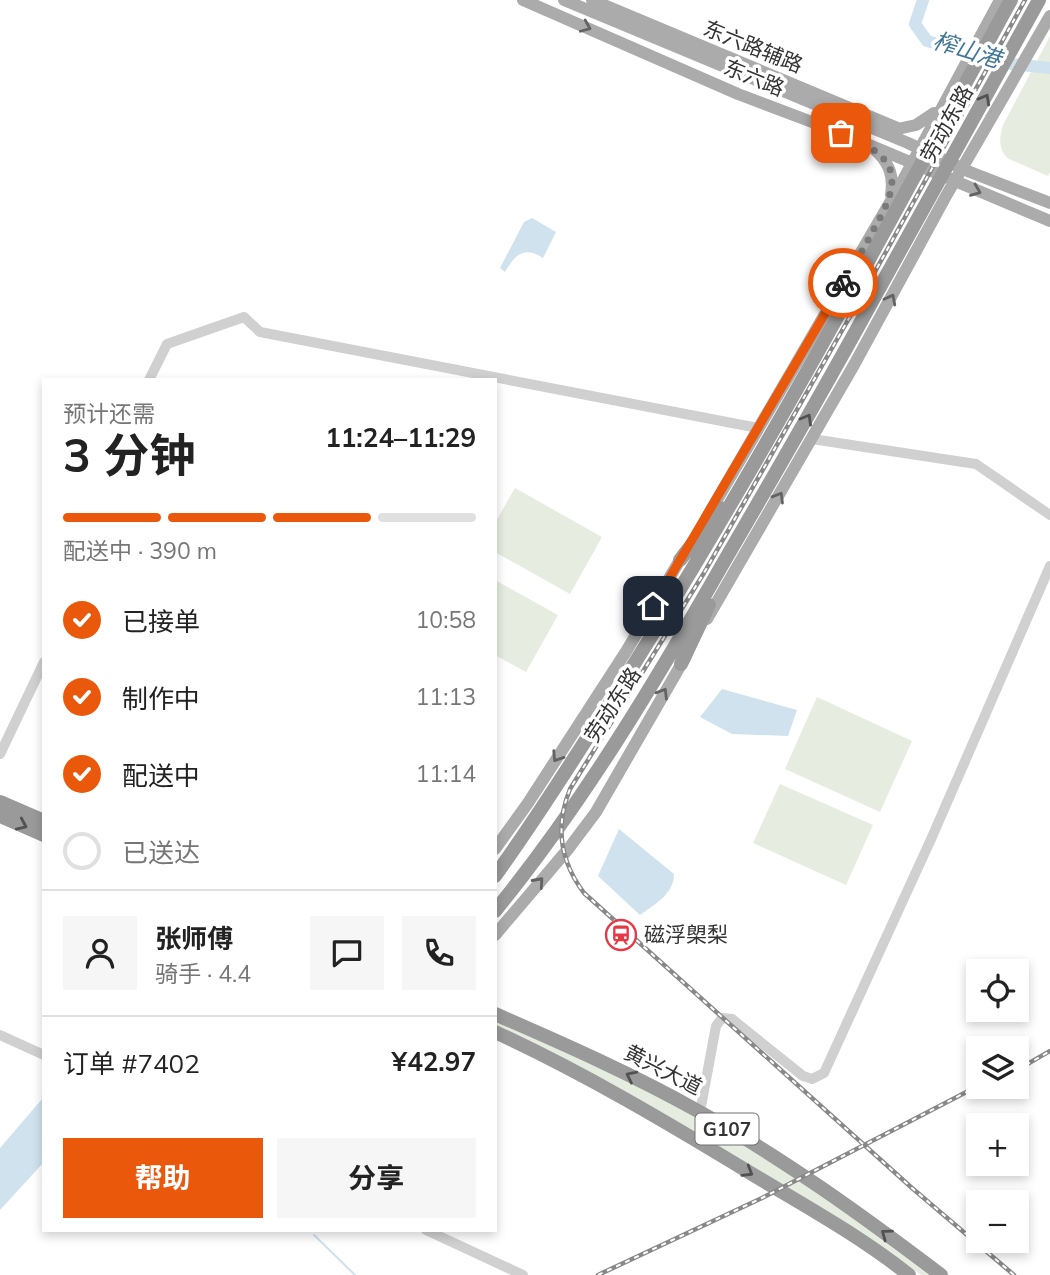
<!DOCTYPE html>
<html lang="zh">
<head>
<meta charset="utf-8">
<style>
	body { margin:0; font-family:Mulish,"Noto Sans SC",sans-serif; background:#f6f6f6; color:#222; height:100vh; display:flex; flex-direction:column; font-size:26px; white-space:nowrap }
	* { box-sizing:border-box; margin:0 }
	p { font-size:23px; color:#767676 }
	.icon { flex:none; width:38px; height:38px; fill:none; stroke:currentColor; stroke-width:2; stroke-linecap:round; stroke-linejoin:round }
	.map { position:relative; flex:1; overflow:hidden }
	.drawer { position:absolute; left:42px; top:378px; width:455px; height:854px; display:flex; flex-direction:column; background:#fff; border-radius:0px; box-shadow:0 4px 10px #0003 }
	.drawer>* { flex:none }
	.controls { position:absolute; left:966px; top:959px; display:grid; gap:14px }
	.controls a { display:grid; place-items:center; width:63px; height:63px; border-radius:0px; background:#fff; box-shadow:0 4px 10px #0003; font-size:35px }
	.pin { position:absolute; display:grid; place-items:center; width:60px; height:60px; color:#fff; margin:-30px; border-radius:14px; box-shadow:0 4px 10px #0006 }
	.courier { position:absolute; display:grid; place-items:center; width:70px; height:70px; margin:-35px; border:5px solid #ea580c; border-radius:50%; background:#fff; color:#222; box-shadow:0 2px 9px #0007 }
	.overview em { font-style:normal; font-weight:700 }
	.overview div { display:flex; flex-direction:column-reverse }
	.overview { display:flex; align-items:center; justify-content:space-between; height:119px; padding:0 21px }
	h1 { font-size:46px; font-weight:700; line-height:52px }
	.bar { display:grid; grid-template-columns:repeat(4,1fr); gap:10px 7px; align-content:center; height:84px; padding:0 21px }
	.bar i { height:9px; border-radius:5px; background:#e0e0e0 }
	.bar .on { background:#ea580c }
	.bar p { grid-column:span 4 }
	.line { display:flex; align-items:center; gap:18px; padding:0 21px; border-top:2px solid #e0e0e0 }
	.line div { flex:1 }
	.round { display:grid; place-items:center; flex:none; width:74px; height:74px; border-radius:0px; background:#f6f6f6 }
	ol { padding:0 21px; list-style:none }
	li { display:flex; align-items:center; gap:21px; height:77px }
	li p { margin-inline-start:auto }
	li .icon { padding:7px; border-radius:50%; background:#ea580c; color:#fff; stroke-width:4 }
	li:last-child { color:#767676 }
	li i { width:38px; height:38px; border:4px solid #e0e0e0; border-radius:50% }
	.primary-button { display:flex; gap:14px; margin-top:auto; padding:14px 21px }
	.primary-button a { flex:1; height:80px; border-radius:0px; background:#ea580c; color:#fff; font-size:28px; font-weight:700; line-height:80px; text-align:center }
	.primary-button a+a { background:#f6f6f6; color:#222 }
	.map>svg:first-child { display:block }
	.green { fill:#e6ecdf }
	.water { fill:#cfe2ee }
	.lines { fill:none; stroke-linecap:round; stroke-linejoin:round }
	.stream { stroke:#cfe2ee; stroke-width:2 }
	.river { stroke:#cfe2ee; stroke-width:12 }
	.minor { stroke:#d0d0d0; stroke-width:10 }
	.major { stroke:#ababab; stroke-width:12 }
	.highway { stroke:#9a9a9a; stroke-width:14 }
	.rail-casing { stroke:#888; stroke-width:4.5 }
	.rail { stroke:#fff; stroke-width:2; stroke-dasharray:5; stroke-linecap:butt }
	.highway-bridge { stroke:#9a9a9a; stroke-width:14 }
	.oneway { stroke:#636363 }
	.oneway2 { stroke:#525252 }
	.done { stroke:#7a7a7a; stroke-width:7; stroke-dasharray:0 12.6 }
	.route { stroke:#ea580c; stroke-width:9 }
	.labels { text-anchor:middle; stroke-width:7; stroke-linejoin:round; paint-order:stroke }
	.shield { fill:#fff; stroke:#707070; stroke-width:2 }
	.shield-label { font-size:19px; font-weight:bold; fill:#333 }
	.street-label { font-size:21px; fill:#333; stroke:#fff }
	.poi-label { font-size:21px; fill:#333; stroke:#fff; text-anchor:start }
	.water-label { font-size:23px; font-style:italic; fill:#3f7597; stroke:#fff }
</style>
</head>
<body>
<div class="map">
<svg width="1050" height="1275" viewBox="0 0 1050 1275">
	<rect width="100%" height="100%" fill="#fff"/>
	<path class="green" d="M1050 36V172L1048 176 1009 159C998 150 999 138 1003 125Z
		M515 488 602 537 570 594 495 552V523Z
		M495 580 558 615 526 672 495 655Z
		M817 697 912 741 880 812 785 769Z
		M780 784 873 825 846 885 753 843Z
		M495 1021C559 1049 622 1076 683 1109 770 1156 850 1216 929 1275H921L867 1239 495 1026Z"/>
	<path class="water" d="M532 218 556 232 543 258C525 246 515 254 505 272L500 268 524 222Z
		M722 689 797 710 788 736 732 734 700 717Z
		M619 829 674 874C674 894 655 904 640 915L598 876Z
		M42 1099 44 1162 0 1210V1148Z"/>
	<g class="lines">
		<path class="stream" d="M314 1235 355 1275"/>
		<path class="river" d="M923 0 915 24 927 41 1003 63 1050 68"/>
		<path class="minor" d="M149 380 167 344 244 317 260 332 758 428
			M812 439 976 464 1050 515
			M0 754 44 662
			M0 1035 44 1055
			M700 1112 716 1026 722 1018 732 1019 803 1076 812 1079 824 1073 932 837 1050 566
			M426 1230 523 1275"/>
		<path class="major" d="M523 0 738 94 841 133 1050 221
			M564 0 908 143 970 172 1050 203
			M592 0 900 129
			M893 130 916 125 934 113
			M874 149C889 162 894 175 891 195
			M707 517 903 180 1000 0
			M707 619 854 365 946 196 1050 16
			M495 849 528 803 627 650 684 553
			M495 935 569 848 596 812 686 656"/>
		<path class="highway" d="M680 560 720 508
			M681 664 709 605
			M0 802 44 821
			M0 816 44 835
			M495 876C531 826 565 773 598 721 691 576 777 427 860 276
			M495 911C583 803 656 681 725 560 778 469 830 379 880 287
			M495 1014C564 1044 632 1074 698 1111 783 1158 863 1216 941 1275
			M495 1032C584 1073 668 1123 752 1174 805 1206 860 1236 909 1275"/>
		<g class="rail-casing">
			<path id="rail" d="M1017 1070 1050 1051
				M598 1275 762 1198 978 1086
				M1014 1275 912 1188 584 893C560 861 555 826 570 789L704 573 856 306 1025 0"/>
		</g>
		<use href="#rail" class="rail"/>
		<path class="highway-bridge" d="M860 276 1011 0
			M880 287 1039 0"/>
	</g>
	<defs><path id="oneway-chevron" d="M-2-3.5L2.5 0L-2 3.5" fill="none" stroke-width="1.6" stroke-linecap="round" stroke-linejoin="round" transform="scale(1.75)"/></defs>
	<g class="oneway">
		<use href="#oneway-chevron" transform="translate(586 27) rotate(23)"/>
		<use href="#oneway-chevron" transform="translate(976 191) rotate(22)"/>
		<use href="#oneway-chevron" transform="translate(891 299) rotate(-62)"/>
		<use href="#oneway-chevron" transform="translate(779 497) rotate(-59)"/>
		<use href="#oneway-chevron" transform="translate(663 693) rotate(-59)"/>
		<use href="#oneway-chevron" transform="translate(557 757) rotate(123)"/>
		<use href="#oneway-chevron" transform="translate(539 882) rotate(-48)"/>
	</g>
	<g class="oneway2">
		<use href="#oneway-chevron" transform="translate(985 99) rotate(-61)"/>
		<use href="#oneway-chevron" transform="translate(807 419) rotate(-60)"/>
		<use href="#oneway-chevron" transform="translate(22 825) rotate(24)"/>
		<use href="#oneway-chevron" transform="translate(631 1076) rotate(-154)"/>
		<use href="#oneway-chevron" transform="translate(748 1172) rotate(31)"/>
		<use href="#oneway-chevron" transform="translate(886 1234) rotate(-144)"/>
	</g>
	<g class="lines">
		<path class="done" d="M841 133C896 156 905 175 875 227 865 246 854 265 843 283"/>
		<path class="route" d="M653 606 843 283"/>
	</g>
	<defs>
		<g id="station-ring" transform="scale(1.575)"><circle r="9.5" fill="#fff" stroke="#e63946" stroke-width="1.5"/><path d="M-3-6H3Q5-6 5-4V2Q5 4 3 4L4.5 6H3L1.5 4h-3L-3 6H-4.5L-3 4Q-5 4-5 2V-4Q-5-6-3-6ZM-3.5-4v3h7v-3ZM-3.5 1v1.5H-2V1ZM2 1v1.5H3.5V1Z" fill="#e63946"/></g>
	</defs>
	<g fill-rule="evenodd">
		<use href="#station-ring" x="621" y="935"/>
	</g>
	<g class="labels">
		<rect class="shield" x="695.5" y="1113.5" width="63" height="31" rx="5"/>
		<g class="shield-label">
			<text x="727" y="1136">G107</text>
		</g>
		<g class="street-label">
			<text transform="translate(753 47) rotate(22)" y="7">东六路辅路</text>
			<text transform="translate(754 78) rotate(22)" y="7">东六路</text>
			<text transform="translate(947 124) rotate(-61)" y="7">劳动东路</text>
			<text transform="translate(613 705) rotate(-57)" y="7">劳动东路</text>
			<text transform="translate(663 1070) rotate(27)" y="7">黄兴大道</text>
		</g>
		<g class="poi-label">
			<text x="644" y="942">磁浮㮾梨</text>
		</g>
		<g class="water-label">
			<text transform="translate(967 50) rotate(17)" y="8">榨山港</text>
		</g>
	</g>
</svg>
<div class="controls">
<a><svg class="icon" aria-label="locate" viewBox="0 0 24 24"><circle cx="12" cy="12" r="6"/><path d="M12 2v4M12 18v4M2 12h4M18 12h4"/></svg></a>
<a><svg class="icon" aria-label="layers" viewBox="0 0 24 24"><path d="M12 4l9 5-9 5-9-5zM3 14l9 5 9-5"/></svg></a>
<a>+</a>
<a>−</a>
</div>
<div class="pin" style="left:841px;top:133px;background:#ea580c"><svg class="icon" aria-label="bag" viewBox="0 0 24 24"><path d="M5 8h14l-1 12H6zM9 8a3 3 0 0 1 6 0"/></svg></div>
<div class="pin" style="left:653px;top:606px;background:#1f2937"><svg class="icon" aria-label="home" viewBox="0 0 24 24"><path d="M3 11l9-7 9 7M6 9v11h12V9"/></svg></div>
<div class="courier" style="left:843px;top:283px"><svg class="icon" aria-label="bike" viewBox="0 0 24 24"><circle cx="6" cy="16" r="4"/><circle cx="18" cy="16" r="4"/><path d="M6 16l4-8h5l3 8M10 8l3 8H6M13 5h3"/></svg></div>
<section class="drawer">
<div class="overview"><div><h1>3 分钟</h1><p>预计还需</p></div><em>11:24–11:29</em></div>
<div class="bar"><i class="on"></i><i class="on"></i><i class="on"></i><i></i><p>配送中 · 390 m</p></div>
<ol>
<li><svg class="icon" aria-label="check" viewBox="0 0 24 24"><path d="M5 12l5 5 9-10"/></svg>已接单<p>10:58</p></li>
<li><svg class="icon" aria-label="check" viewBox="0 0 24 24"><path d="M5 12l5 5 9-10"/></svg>制作中<p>11:13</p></li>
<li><svg class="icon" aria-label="check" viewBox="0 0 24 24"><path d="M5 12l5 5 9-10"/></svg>配送中<p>11:14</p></li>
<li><i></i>已送达</li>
</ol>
<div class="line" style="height:126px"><a class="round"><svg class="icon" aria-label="person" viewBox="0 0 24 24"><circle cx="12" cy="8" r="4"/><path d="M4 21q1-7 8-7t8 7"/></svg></a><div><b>张师傅</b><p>骑手 · 4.4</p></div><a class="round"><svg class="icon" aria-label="chat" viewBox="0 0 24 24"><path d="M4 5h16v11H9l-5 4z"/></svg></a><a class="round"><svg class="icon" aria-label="phone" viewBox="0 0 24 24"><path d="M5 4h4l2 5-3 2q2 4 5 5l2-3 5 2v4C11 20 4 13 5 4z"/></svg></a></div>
<div class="line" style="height:91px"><div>订单 #7402</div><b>¥42.97</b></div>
<div class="primary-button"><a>帮助</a><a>分享</a></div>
</section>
</div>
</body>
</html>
